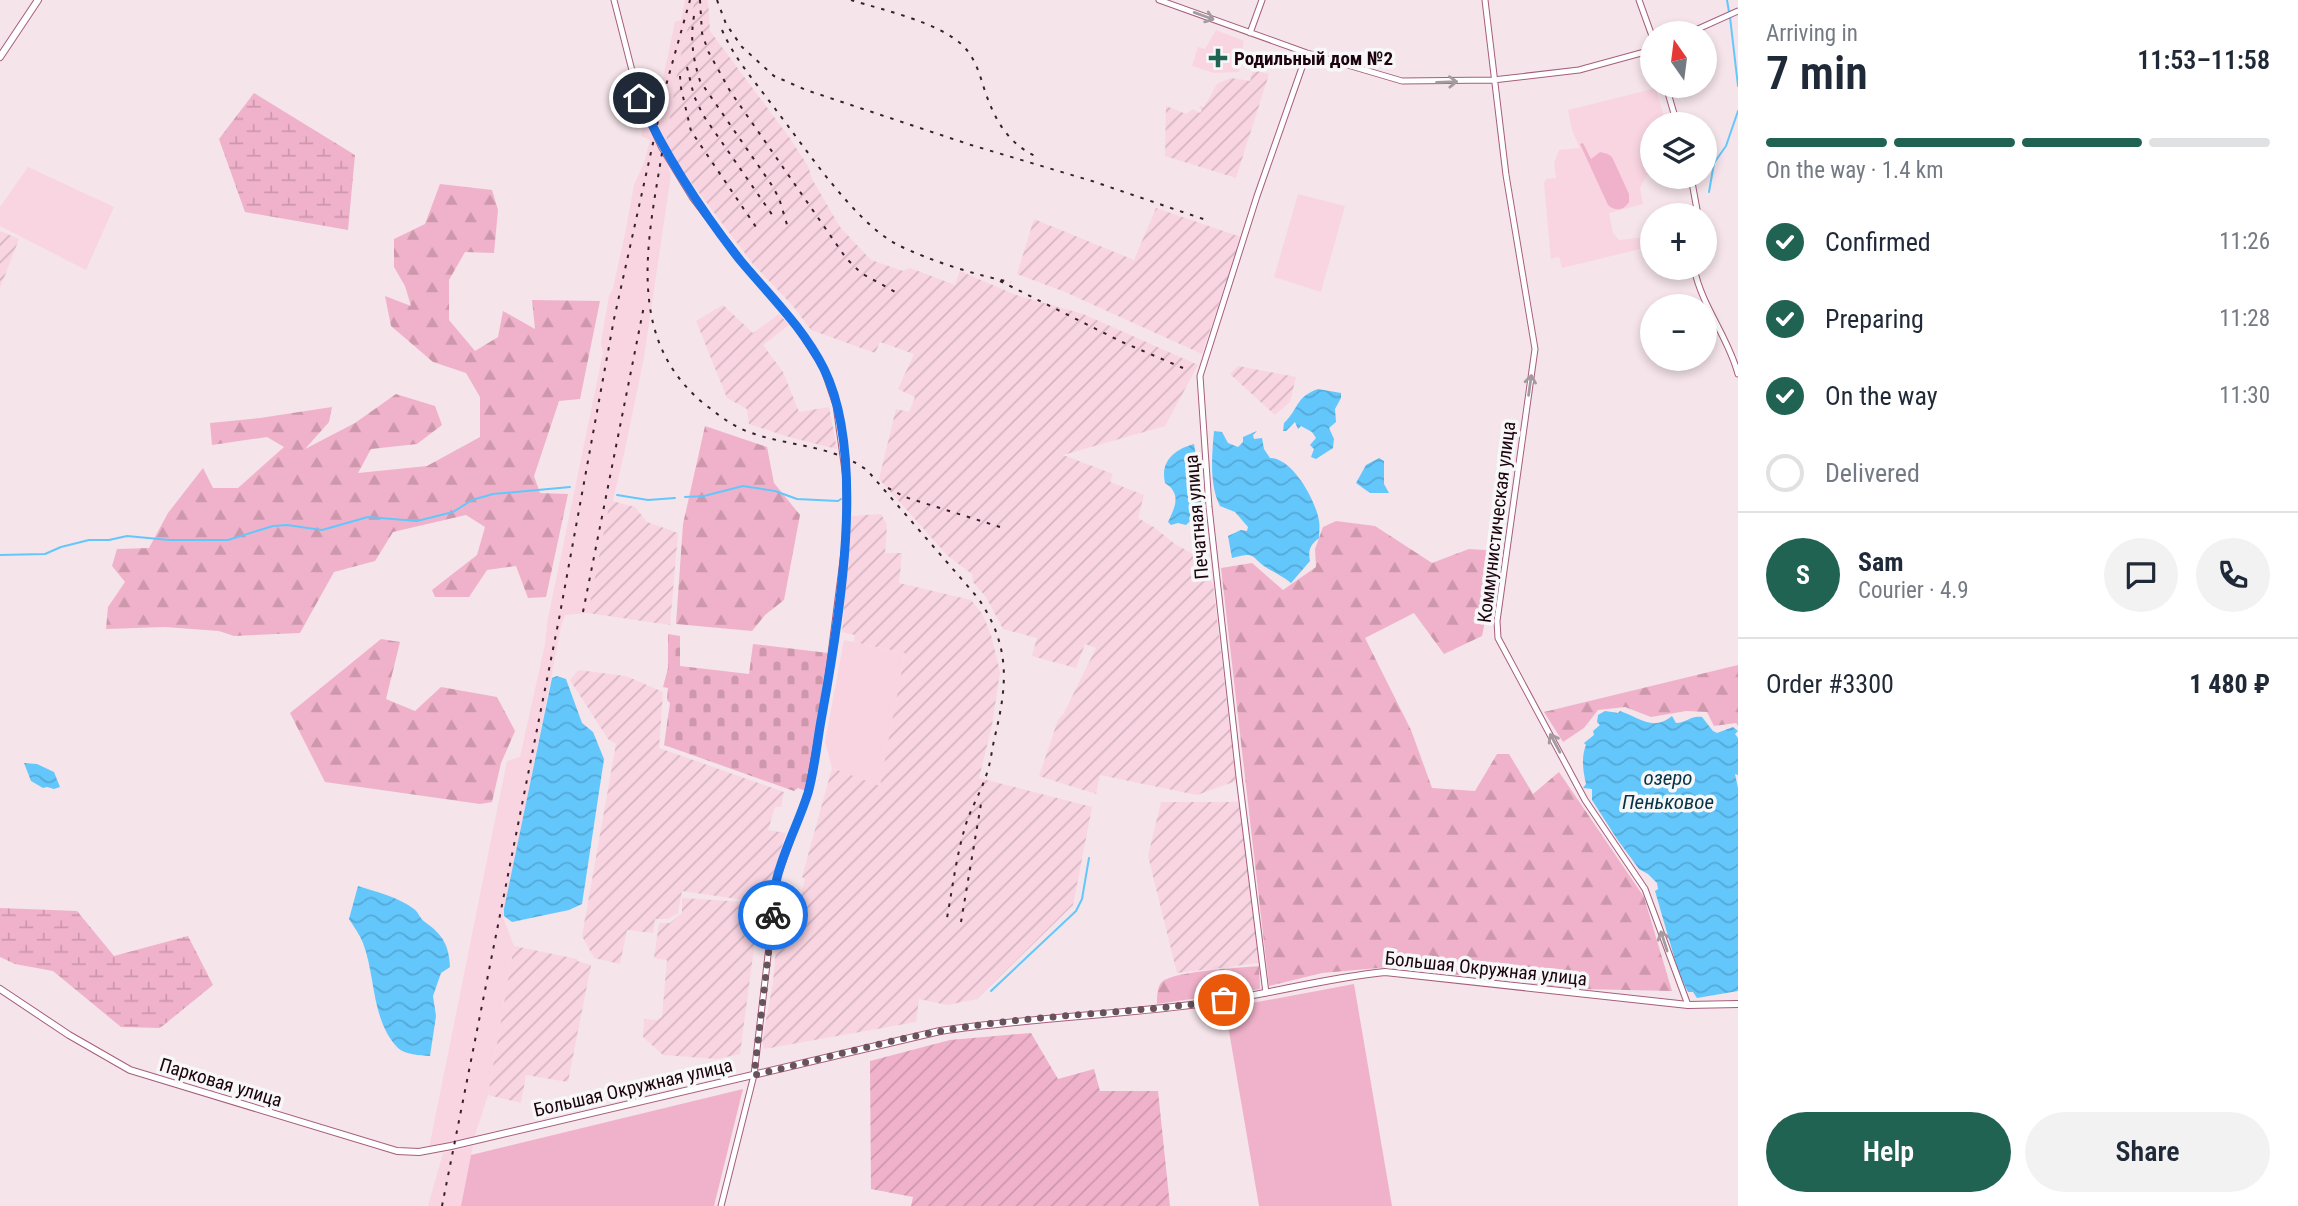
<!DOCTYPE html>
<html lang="en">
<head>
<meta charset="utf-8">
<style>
	body { margin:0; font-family:"Roboto Condensed",sans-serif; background:#f2f2f3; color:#1f2937; height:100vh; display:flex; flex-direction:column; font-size:26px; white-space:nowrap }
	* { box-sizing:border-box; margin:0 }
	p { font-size:23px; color:#747a83 }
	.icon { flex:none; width:38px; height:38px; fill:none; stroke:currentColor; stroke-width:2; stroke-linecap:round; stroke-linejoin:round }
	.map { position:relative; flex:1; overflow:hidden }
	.panel { display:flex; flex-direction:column; background:#fff; width:560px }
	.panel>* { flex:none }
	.needle { width:46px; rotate:346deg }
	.fabs { position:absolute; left:1640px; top:21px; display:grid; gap:14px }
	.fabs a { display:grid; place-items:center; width:77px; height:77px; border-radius:50%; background:#fff; box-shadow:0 4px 10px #0003; font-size:35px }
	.pin { position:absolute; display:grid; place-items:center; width:60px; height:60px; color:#fff; margin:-30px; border:4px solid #fff; border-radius:50%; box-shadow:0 2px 7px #0007 }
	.courier { position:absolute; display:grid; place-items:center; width:70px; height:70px; margin:-35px; border:5px solid #1a73e8; border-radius:50%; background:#fff; color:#222; box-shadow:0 2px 9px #0007 }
	.overview em { font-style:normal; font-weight:600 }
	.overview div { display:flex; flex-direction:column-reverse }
	.overview { display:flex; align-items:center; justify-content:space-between; height:119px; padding:0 28px }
	h1 { font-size:46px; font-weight:600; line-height:52px }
	.bar { display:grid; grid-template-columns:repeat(4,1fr); gap:10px 7px; align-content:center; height:84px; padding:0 28px }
	.bar i { height:9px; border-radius:5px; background:#e0e1e3 }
	.bar .selected { background:#206353 }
	.bar p { grid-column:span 4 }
	.line { display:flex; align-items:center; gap:18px; padding:0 28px; border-top:2px solid #e0e1e3 }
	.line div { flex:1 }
	.round { display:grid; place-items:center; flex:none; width:74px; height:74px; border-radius:37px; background:#f2f2f3 }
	ol { padding:0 28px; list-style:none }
	li { display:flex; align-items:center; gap:21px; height:77px }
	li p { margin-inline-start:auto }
	li .icon { padding:7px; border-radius:50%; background:#206353; color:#fff; stroke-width:4 }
	li:last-child { color:#747a83 }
	li i { width:38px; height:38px; border:4px solid #e0e1e3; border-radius:50% }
	.cta { display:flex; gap:14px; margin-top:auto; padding:14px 28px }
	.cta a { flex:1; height:80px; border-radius:42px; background:#206353; color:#fff; font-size:28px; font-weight:600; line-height:80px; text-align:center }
	.cta a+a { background:#f2f2f3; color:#1f2937 }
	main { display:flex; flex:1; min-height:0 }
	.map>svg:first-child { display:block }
	.built { fill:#f9d5e2 }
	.industrial { fill:url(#industrial-furrows) }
	.grass { fill:#f0b2ca }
	.forest { fill:url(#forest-firs) }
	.wetland { fill:url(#wetland-marsh) }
	.cemetery { fill:url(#cemetery-stones) }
	.garden { fill:url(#garden-furrows) }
	.water { fill:url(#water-waves) }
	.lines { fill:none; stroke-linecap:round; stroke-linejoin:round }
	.stream { stroke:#63c7fc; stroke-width:2 }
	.secondary-casing { stroke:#a65e7c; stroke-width:7 }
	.primary-casing { stroke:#a65e7c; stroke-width:8 }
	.secondary { stroke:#fff; stroke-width:5 }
	.primary { stroke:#fff; stroke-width:6 }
	.rail { stroke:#38202b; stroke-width:2; stroke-dasharray:3.5 7; stroke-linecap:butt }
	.oneway { stroke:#a49a9f }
	.done { stroke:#68525b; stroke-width:7; stroke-dasharray:0 12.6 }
	.route { stroke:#1a73e8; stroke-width:9 }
	.poi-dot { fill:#206353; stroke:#f7f7f7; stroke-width:2.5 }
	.labels { text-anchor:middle; stroke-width:7; stroke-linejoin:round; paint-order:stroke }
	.poi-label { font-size:19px; font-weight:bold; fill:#1c030e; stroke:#f7f7f7; text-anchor:start }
	.street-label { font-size:19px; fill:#1c030e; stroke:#f7f7f7 }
	.water-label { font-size:21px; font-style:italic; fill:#053348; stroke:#f7f7f7 }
</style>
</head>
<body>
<main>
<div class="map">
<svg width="1738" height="1206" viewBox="0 0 1738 1206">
	<defs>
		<pattern id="industrial-furrows" width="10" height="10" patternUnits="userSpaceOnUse" patternTransform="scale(1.75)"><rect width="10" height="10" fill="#f9d5e2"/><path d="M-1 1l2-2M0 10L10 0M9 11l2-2" fill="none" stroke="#d5b5c1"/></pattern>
		<pattern id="forest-firs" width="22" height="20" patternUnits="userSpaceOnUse" patternTransform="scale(1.75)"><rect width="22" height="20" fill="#f0b2ca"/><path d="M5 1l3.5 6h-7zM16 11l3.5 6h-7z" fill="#cd97ac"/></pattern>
		<pattern id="wetland-marsh" width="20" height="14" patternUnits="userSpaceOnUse" patternTransform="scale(1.75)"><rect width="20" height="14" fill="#f0b2ca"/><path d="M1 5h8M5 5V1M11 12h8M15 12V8" fill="none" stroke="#cd97ac"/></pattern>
		<pattern id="cemetery-stones" width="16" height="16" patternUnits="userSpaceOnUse" patternTransform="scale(1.75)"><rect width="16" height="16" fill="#f0b2ca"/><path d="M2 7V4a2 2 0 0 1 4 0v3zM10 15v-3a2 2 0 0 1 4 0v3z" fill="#cd97ac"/></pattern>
		<pattern id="garden-furrows" width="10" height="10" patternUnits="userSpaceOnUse" patternTransform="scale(1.75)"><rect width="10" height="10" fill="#f0b2ca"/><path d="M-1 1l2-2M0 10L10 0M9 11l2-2" fill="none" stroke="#cd97ac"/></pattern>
		<pattern id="water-waves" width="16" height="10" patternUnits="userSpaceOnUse" patternTransform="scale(1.75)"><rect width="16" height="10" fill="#63c7fc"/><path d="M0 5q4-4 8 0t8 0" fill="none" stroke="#55a9d7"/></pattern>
	</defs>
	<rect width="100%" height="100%" fill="#f5e4ea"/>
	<path class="built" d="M685 0H695L679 62 665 148 653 125 675 22 681 20Z
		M1216 30 1244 41 1239 72 1214 73 1192 66 1198 47 1205 49Z
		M1656 88 1666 124H1652V174L1647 175 1640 188 1643 204 1609 213 1613 233 1619 240 1652 236V246L1562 268 1559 257 1551 259 1544 183 1546 179 1556 178 1554 163 1559 150 1580 148 1572 130 1568 110Z
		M643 127 650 129 666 160 671 175 644 357 626 445 612 505 609 507 588 613 565 615 561 627 503 918 514 946 488 1095 474 1138 429 1148 507 761 520 757 545 644 547 623 603 353 601 342 609 296 613 288 625 234 634 185 644 163 650 140 641 136Z
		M28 167 114 207 86 270 0 226V207Z
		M1298 194 1345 206 1321 292 1274 277Z
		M844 640 905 653 880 787 832 768 825 742Z
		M473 1146 461 1206H428L443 1153Z"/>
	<path class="industrial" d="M695 0H708L710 31 789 137 808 166 812 179 840 227 871 260 903 271 910 268 955 285 960 271 1016 295 1083 314 1198 365 1165 426 1063 455 1113 474 1110 482 1144 495 1138 518 1155 528 1175 544 1207 562 1204 572 1213 584 1236 781 1197 795 1100 775 1096 794 1039 776 1058 720 1064 713 1096 648 1085 644 1076 668 1032 656 1037 638 1003 629 986 597 973 582 972 574 948 556 879 479 896 409 909 412 915 397 898 389 914 354 880 342 875 353 811 330 793 306 753 264 665 148 679 62Z
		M1253 70 1269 74 1236 178 1165 156 1166 106 1186 114 1193 109 1200 113 1202 110 1199 108 1200 106 1204 107 1217 84 1231 78 1250 81Z
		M1156 208 1241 237 1202 354 1065 292 1017 274 1034 219 1134 260Z
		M0 231 19 239 0 288Z
		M723 305 753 333 779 314 789 325 763 345 783 372 799 412 829 407 837 449 789 437 749 424 747 409 727 398 696 321Z
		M1238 366 1296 377 1290 402 1275 415 1230 374Z
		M612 501 635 507 647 522 678 533 670 625 588 613 609 506Z
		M881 514 887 525 885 553H902L899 583 971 600 983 615 991 635 1000 672 992 725 979 778 1092 807 1073 905 977 999 947 1005 919 999 916 1022 764 1049 762 1041 773 983 781 890 801 894 805 879 802 877 832 768 880 786 905 653 854 642 855 635 842 632 851 516Z
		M578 670 626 676 663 692 659 748 784 792 781 807H775L768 830 786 833 765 903 682 891 678 913 668 919H655L653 933 627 930 620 964 594 958 582 936 616 744 608 739 570 680Z
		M1161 802H1242L1259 963 1177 973 1148 856Z
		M682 898 742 902 740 923 757 925 740 1054 717 1059 663 1055 643 1037 644 1019 657 1020 662 1017 667 960 654 958 659 923H670L682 913Z
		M514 946 577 959V961L591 965 568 1082 526 1075 521 1103 488 1095Z"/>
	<path class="grass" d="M1583 143 1591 159 1600 152 1608 154 1612 157 1629 194V202C1624 210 1616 212 1608 205L1580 144Z
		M1354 984 1392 1206H1259L1225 1008Z
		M743 1089 714 1206H461L471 1155Z"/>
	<path class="forest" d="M440 184 492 190 498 210 494 253 465 252 449 280V320L475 351 498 337 503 311 535 329 532 300 600 301 580 399 559 401 534 476 540 493 568 494 546 597 528 598 516 566 487 570 469 597H435L432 590 477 555 485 527 466 515 393 532 375 561 334 572 300 633 234 636 219 631 165 627 106 629 108 607 125 582 112 566 117 549 149 548 168 513 203 468 213 488H238L284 447 267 437 212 445 210 423 260 418 332 407 329 422 305 449 355 423 396 394 435 406 442 425 417 444 371 449 358 473 427 466 480 437V397L466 373 433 362 391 326 385 296 411 306 405 286 394 267V239L425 224Z
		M705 426 767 447 774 483 800 515 784 600 765 615 752 631 676 624 683 524Z
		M1336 521 1375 526 1432 563 1469 549 1499 551 1482 636 1444 654 1414 613 1365 638 1411 730 1432 788 1475 791 1497 754H1509L1533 794 1559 772 1644 897 1672 991 1581 989 1390 967 1322 973 1269 986 1221 568 1252 563 1283 590 1316 567 1315 549 1323 527Z
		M381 639 400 642 386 699 415 711 441 687 497 697 515 731 501 763 492 802 480 804 325 782 290 713Z
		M1738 665V726L1736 723 1714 726 1707 712 1686 711 1651 717 1625 707 1598 710 1584 728 1563 742 1544 712Z
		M1259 966 1260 989 1157 1004C1157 998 1157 988 1161 983 1170 971 1241 968 1259 966Z"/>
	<path class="wetland" d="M254 93 355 155 348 230 245 212 219 139Z
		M0 908 77 911 114 956 188 936 213 985 160 1028 121 1027 53 971 15 964 0 957Z"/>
	<path class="cemetery" d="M668 634 680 636V666L749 674 753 644 828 653 806 791 798 788 794 791 664 745 670 703 667 700 668 688 663 687 668 668Z"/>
	<path class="garden" d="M1031 1033 1058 1079 1094 1069 1100 1091H1158L1170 1206H911L913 1197 871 1189 870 1061 950 1040Z"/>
	<path class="water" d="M1318 389 1341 393V398L1335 409 1336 422 1329 428 1334 439 1333 448 1316 459 1311 457 1314 449 1310 445 1316 438 1312 432 1301 426 1298 429 1295 422 1286 431H1283L1284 423C1299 409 1295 397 1318 389Z
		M1214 431 1222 432 1228 443 1238 447 1243 442V437L1257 431 1253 435 1254 439 1262 438 1264 449 1270 458C1293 458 1316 501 1319 521 1320 527 1319 533 1319 538 1310 545 1308 550 1310 561L1291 583C1284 577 1275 573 1267 568 1250 557 1257 551 1232 558L1228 536 1241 530 1247 531 1248 527 1235 512 1220 506C1209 484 1212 455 1214 431Z
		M1194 444C1198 466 1200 488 1202 509L1186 525 1178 523 1171 525 1168 522C1175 507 1182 494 1165 483 1160 461 1175 449 1194 444Z
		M1379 458 1384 461V484L1389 493H1370L1356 483 1366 465Z
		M557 676 566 679 582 723 593 732 604 759 582 904 569 910 512 922 504 916V909L552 678Z
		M1605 711 1618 713 1620 711C1638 717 1653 732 1672 716L1676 723C1686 723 1691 715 1702 717L1713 731 1717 733 1733 727 1738 731 1735 734 1738 738V775L1735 774 1738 788V991L1697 998 1693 992H1688L1679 974 1655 891 1658 889 1657 883 1648 874 1639 869 1617 839 1592 800V789L1583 788 1586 784C1583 771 1581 757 1586 745L1584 743 1594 735 1593 731 1600 725 1597 722 1598 715Z
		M24 763 37 764 54 772 60 787 54 789 47 787 43 788 31 781Z
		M358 886C377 892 398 897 414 909 419 913 420 919 425 922 443 935 449 945 450 967L441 973 433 996 436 1016 430 1056C420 1055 405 1055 398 1048 371 1020 376 977 363 943 360 935 354 927 349 919Z"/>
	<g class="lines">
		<path class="stream" d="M1727 0 1729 12
			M1730 17 1738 86
			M1709 192 1714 163 1726 146 1738 111
			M617 495 648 500 675 498
			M685 497 704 496 743 486 775 491 797 499 838 501 841 499
			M0 555 45 554 61 547 89 540H109L127 536 169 540H228L273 526 287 525 322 530 368 517 417 521 453 512 472 500 493 494 570 487
			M991 991 1076 911 1082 899 1089 858"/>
		<g class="secondary-casing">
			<path id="secondary" d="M614 0 639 98 662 148 692 197 738 257 795 324 823 367 836 405 846 478V537L826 693 808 792 777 878 754 1075 721 1206
				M1159 0 1307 53 1402 81 1493 80 1579 70 1652 50
				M1485 0 1506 175 1535 349 1497 621 1498 638 1585 800 1645 889 1688 1005
				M1639 0 1652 36
				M1250 33 1262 0
				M1689 33 1738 11
				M1666 86 1677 124
				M1691 177 1698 215
				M1694 268C1702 307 1728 336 1738 374
				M1266 993 1239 777 1209 507 1200 376 1257 196 1307 53"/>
		</g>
		<g class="primary-casing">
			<path id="primary" d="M0 57 38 0
				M0 989 69 1035 130 1070 397 1151 419 1152 451 1146 940 1031C1029 1018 1118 1015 1206 1003 1266 995 1325 978 1385 972L1688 1005 1738 1004"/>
		</g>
		<use href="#secondary" class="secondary"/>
		<use href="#primary" class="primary"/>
		<path class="rail" d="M700 0 702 33 708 51 730 91 846 258 861 273 899 294
			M717 0 726 24 742 47 774 76 806 90 971 145 1092 181 1209 221
			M851 0C883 10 942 23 964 47 974 57 979 72 983 85 993 117 1007 145 1040 158
			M694 16C690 39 693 59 700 81L771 184 779 198 788 228
			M722 30C735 60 757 84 776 110 806 149 855 223 898 245 928 260 978 276 1011 282
			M687 67 694 96 703 115 773 216
			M680 76 681 88 691 131 756 227
			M662 153C648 240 625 337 702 402 716 413 729 424 746 431 787 447 828 443 867 470L978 598C1010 645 1008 682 995 736 992 748 991 761 987 773 982 789 974 803 968 818 957 850 953 885 947 918
			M1000 281 1122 342 1183 368
			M888 488 905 497 1000 527
			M583 612 644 306
			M961 922 981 804
			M442 1206 559 619 614 319 665 89 690 0"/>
	</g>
	<defs><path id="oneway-shaft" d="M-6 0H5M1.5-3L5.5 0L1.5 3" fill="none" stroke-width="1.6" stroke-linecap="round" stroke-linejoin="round" transform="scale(1.75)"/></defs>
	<g class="oneway">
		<use href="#oneway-shaft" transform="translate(1204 16) rotate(20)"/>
		<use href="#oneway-shaft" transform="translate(1447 82) rotate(-2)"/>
		<use href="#oneway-shaft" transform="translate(1530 385) rotate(-82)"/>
		<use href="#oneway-shaft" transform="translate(1555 743) rotate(-118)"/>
		<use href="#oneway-shaft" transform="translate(1664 941) rotate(-108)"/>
	</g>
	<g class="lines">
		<path class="done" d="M773 915 754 1075C816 1061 879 1042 942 1031 1035 1014 1131 1014 1224 1000"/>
		<path class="route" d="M639 98C666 157 700 209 740 260 769 295 803 327 824 369 867 456 839 622 822 715 817 741 815 768 808 793 799 822 784 849 777 878 774 890 774 903 773 915"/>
	</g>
	<path class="poi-dot" d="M1214.5 47.5h7v7h7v7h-7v7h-7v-7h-7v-7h7z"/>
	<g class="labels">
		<g class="poi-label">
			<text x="1234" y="65">Родильный дом №2</text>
		</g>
		<g class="street-label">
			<text transform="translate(1196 517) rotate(-95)" y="7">Печатная улица</text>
			<text transform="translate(1496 522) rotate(-83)" y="7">Коммунистическая улица</text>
			<text transform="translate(1486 968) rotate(6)" y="7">Большая Окружная улица</text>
			<text transform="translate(221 1082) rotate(17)" y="7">Парковая улица</text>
			<text transform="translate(633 1087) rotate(-13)" y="7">Большая Окружная улица</text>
		</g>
		<g class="water-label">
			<text x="1668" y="785">озеро<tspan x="1668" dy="24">Пеньковое</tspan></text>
		</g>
	</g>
</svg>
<div class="fabs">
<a><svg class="needle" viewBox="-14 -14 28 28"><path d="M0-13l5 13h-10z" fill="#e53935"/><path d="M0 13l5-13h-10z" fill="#747a83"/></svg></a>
<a><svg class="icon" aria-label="layers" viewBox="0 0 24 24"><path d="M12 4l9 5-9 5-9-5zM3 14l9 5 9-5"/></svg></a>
<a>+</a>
<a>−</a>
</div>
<div class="pin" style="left:1224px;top:1000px;background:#ea580c"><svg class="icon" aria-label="bag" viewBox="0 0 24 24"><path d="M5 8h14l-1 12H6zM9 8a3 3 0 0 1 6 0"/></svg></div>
<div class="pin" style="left:639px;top:98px;background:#1f2937"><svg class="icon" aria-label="home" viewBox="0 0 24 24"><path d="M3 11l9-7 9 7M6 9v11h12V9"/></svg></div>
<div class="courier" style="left:773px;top:915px"><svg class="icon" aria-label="bike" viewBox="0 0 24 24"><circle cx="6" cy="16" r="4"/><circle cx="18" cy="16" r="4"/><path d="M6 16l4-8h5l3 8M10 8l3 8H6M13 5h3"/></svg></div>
</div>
<section class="panel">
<div class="overview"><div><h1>7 min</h1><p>Arriving in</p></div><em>11:53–11:58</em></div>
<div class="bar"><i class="selected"></i><i class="selected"></i><i class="selected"></i><i></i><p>On the way · 1.4 km</p></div>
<ol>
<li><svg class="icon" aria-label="check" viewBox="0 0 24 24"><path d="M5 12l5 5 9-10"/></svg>Confirmed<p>11:26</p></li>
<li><svg class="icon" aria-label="check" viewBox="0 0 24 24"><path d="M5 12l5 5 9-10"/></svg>Preparing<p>11:28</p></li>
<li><svg class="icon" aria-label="check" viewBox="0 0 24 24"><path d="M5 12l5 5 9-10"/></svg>On the way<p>11:30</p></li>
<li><i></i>Delivered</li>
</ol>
<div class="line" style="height:126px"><b class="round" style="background:#206353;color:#fff">S</b><div><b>Sam</b><p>Courier · 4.9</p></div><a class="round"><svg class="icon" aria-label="chat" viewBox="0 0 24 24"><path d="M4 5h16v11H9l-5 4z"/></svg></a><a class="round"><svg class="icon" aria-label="phone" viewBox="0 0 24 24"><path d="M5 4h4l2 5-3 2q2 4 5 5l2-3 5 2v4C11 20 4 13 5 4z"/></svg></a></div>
<div class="line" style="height:91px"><div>Order #3300</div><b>1 480 ₽</b></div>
<div class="cta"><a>Help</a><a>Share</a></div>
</section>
</main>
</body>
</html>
